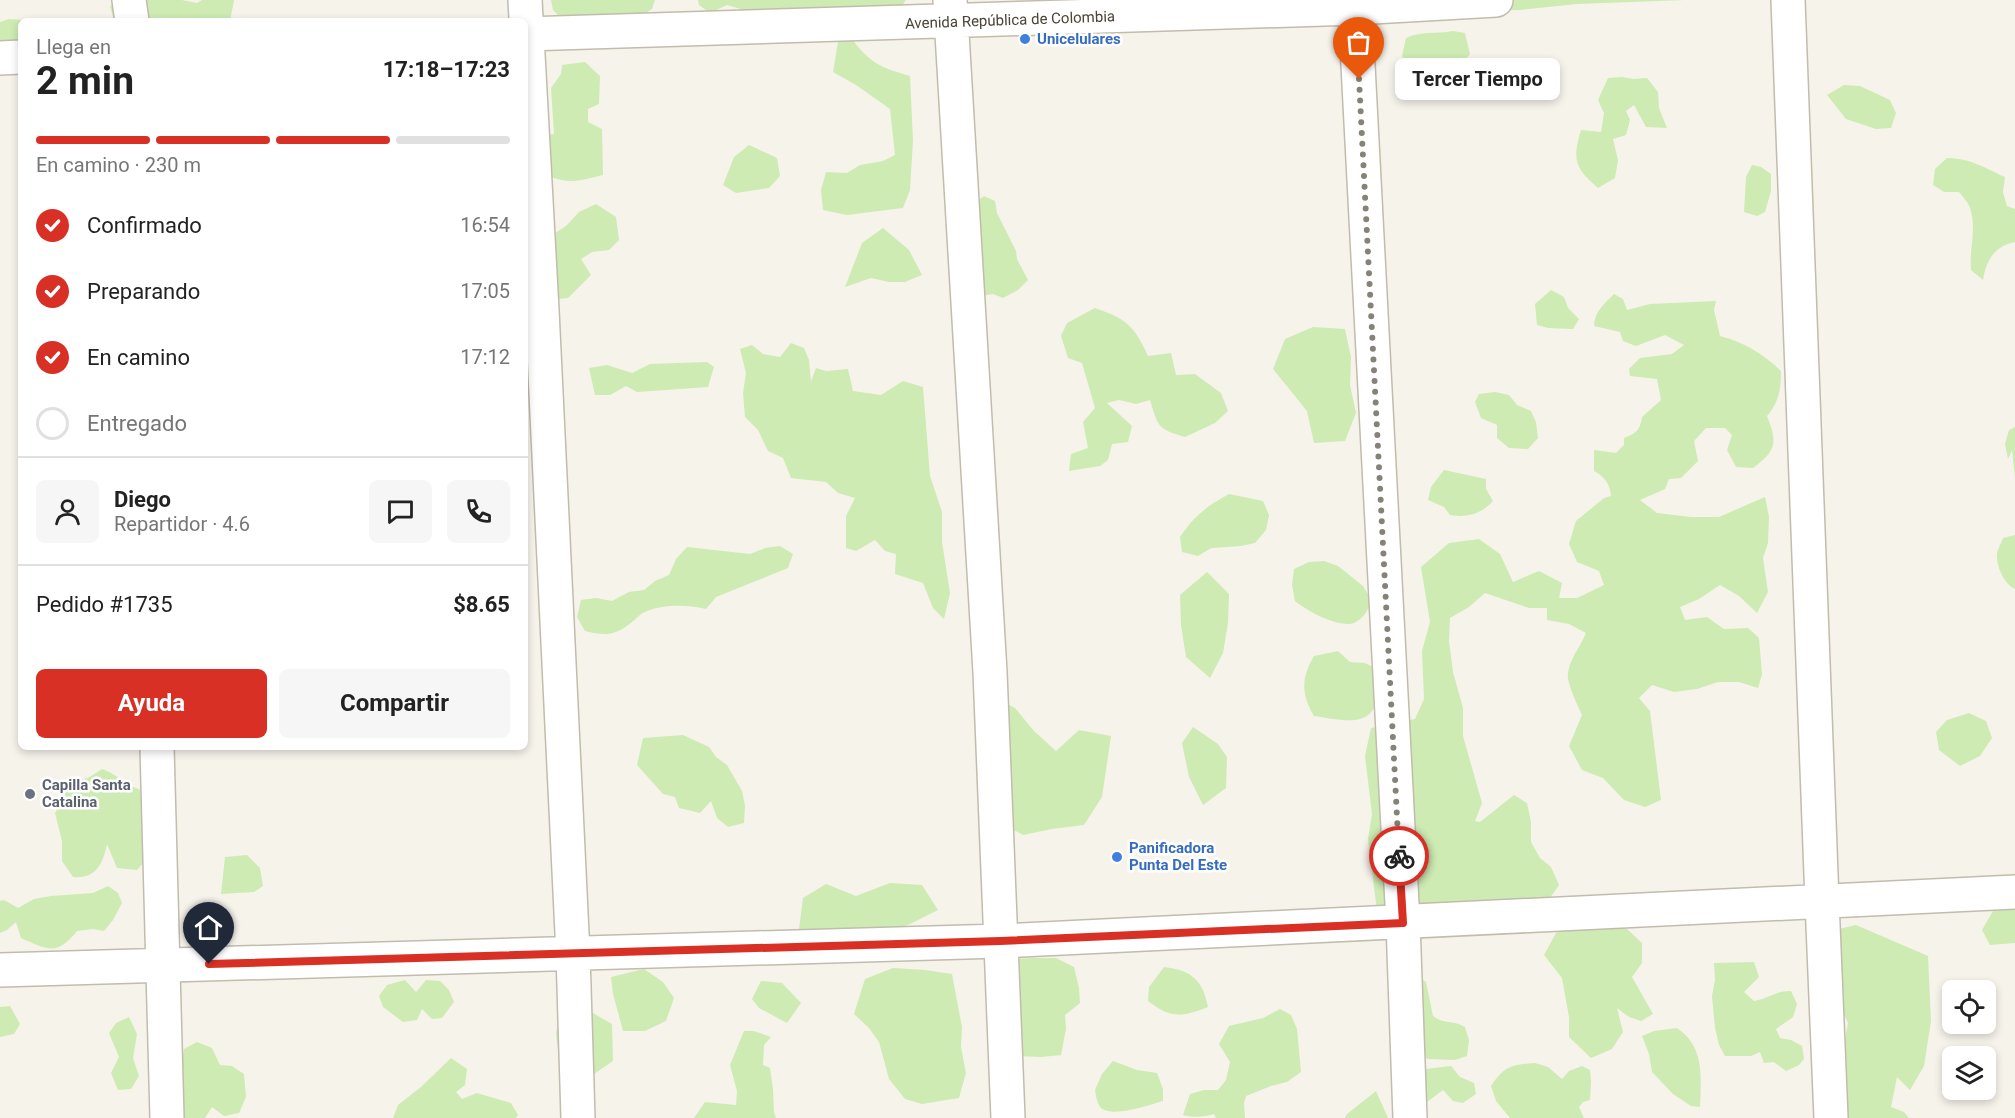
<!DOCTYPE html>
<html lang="es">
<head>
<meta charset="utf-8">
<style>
	body { margin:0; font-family:Roboto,sans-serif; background:#f6f6f6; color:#222; height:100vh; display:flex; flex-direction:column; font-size:22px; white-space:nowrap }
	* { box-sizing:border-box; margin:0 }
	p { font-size:20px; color:#767676 }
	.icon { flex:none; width:33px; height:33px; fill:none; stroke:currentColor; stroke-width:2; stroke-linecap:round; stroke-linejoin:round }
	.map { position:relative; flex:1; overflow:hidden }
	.drawer { position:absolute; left:18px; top:18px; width:510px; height:732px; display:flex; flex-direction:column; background:#fff; border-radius:9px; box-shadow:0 3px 9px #0003 }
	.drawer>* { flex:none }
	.controls { position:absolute; left:1942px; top:980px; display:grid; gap:12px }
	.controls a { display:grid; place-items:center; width:54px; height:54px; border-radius:9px; background:#fff; box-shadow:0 3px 9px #0003; font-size:30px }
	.pin { position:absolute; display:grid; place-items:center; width:51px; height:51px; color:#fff; margin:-62px -26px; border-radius:50% 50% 50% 0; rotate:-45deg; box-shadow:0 0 6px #0007 }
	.pin .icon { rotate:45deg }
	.courier { position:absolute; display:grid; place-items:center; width:60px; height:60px; margin:-30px; border:4px solid #d93025; border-radius:50%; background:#fff; color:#222; box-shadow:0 2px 8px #0007 }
	.bubble { position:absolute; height:42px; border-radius:9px; background:#fff; box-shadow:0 3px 9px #0003; font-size:20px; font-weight:700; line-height:42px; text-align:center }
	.head em { font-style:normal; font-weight:700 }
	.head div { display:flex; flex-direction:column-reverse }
	.head { display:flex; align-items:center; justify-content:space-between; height:102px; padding:0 18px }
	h1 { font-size:39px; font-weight:700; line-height:45px }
	.bar { display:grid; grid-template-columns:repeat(4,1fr); gap:9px 6px; align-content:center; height:72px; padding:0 18px }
	.bar i { height:8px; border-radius:4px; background:#e0e0e0 }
	.bar .current { background:#d93025 }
	.bar p { grid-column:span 4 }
	.line { display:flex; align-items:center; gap:15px; padding:0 18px; border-top:2px solid #e0e0e0 }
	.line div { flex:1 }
	.round { display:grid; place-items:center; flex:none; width:63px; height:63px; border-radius:9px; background:#f6f6f6 }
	ol { padding:0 18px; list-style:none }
	li { display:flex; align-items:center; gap:18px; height:66px }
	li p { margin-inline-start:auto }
	li .icon { padding:6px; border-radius:50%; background:#d93025; color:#fff; stroke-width:4 }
	li:last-child { color:#767676 }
	li i { width:33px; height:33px; border:3px solid #e0e0e0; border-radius:50% }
	.cta { display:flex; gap:12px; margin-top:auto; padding:12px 18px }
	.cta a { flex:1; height:69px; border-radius:9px; background:#d93025; color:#fff; font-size:24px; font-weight:700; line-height:69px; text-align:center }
	.cta a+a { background:#f6f6f6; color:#222 }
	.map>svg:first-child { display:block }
	.green { fill:#ceebb3 }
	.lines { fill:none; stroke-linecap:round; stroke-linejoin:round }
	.minor-casing { stroke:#c2bcad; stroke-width:36 }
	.minor { stroke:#fff; stroke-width:33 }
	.done { stroke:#878277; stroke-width:6; stroke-dasharray:0 10.8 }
	.route { stroke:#d93025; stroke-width:8 }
	.shop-dot { fill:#3f7fe0; stroke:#fff; stroke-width:2 }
	.worship-dot { fill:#6b7280; stroke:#fff; stroke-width:2 }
	.labels { text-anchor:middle; stroke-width:5; stroke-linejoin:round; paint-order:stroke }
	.street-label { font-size:15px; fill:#4b4538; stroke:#fff }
	.shop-label { font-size:15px; font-weight:bold; fill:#366cbe; stroke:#fff; text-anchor:start }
	.worship-label { font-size:15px; font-weight:bold; fill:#5b616d; stroke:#fff; text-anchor:start }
</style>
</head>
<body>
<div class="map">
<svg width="2015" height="1118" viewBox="0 0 2015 1118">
	<rect width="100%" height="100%" fill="#f6f3eb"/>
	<path class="green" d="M136 0H182L197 3 202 0H234L230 21H114L110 6Z
		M551 0H655L652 9 638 18 562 19 553 10Z
		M698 0H906L896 13H755L727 5 710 13 699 5Z
		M1382 0H1685L1577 4 1520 10 1461 11Z
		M9 19 35 21H21V62L0 59V22Z
		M1453 31 1465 33 1470 54 1460 66C1441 64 1423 67 1405 64L1402 56 1406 38C1421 31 1436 34 1453 31Z
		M852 39C871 64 880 67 910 76L913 140 910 190 903 208 847 215 823 210 821 190 826 172 847 173 860 165 883 161 895 155 890 109 856 85 833 72 838 42Z
		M585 62 600 76 599 104 588 109V122L602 129 603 175C574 182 568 185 539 172L535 137 554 134 551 88 561 74 562 65Z
		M1622 77 1633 79 1647 78 1658 92 1659 108 1667 128 1646 127 1634 105 1626 111 1630 120 1626 135 1613 139 1618 160 1615 178 1598 188C1575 168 1572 160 1581 130L1601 132 1604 113 1598 100 1608 78Z
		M1844 85 1860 86 1890 100 1896 113 1891 128 1876 129 1846 119 1827 95Z
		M749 145 777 158 780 176 769 188 736 193 723 185 734 157Z
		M1947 158C1973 159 1982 167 2005 177L2003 192 2007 206 2015 209V242C1994 246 1986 261 1983 280L1971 270C1969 250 1977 228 1970 208 1968 202 1963 197 1959 192H1944L1933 185 1935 169Z
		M1752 165 1761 167 1771 174V191L1765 212 1757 216 1744 212 1746 177Z
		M984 196 995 201 997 213 1016 251 1017 259 1028 280 1018 290 1003 298 993 294 981 296 975 203Z
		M596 204 616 217 619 240 609 250 592 252 581 259 591 275 568 298 547 300 537 245 566 226 579 212Z
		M883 228 909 250 922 275 905 282H889L871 278 845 287 862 243Z
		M1551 290 1564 297 1568 308 1579 319 1573 329 1548 328 1537 325 1535 304Z
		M1614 294 1623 299 1627 310 1650 304 1716 301 1714 310 1720 336C1744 342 1763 354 1781 371 1781 388 1779 403 1767 416 1778 443 1776 451 1753 468L1736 467 1727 450 1732 435 1725 428H1706L1694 441 1698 461 1681 478 1669 479 1665 489 1640 500 1657 513 1691 517H1719L1765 497 1769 517 1768 543 1763 558 1768 592 1757 613 1739 596 1720 585 1699 599 1680 607 1685 620 1707 617 1724 629 1748 628 1759 638 1762 674 1758 688 1739 682H1718L1697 689 1674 692 1652 685 1639 698 1650 711 1661 800 1645 807 1624 800 1603 778 1582 770 1569 746 1582 715C1578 706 1566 682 1568 673 1570 658 1581 646 1586 633L1569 624 1547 620V608H1529L1485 593 1469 607 1450 618 1449 641 1453 672 1463 708V736L1482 803 1475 821 1480 822 1514 795 1527 803 1531 822V842L1540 858 1551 867 1559 885 1547 902 1377 911 1368 839 1372 814 1365 756 1371 728 1415 719 1424 699 1422 651 1430 622 1421 567 1449 543 1479 539 1500 554 1513 582 1539 571 1562 583 1559 598H1577L1604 585 1599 571 1577 562 1569 544 1576 521 1604 498 1611 496C1610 484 1605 477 1594 471V450L1616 453 1624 445V438C1637 433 1640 430 1642 417L1661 400 1657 379 1630 376 1629 369 1640 358 1672 354 1684 345 1665 335 1636 346 1623 341 1620 332 1594 326C1594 312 1605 303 1614 294Z
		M1095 308C1126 319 1134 325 1148 356L1171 353 1176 375 1195 374 1221 393 1228 411 1215 423 1185 437C1158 429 1158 427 1150 400L1136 404 1119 400 1107 403 1132 426 1128 442 1112 444 1108 460 1100 466 1069 471 1071 454 1088 448 1083 422 1095 408 1082 363 1068 358 1061 336 1067 323Z
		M1313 327 1345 329 1351 357 1350 385 1356 413 1345 441 1314 443 1307 411 1273 369 1285 339Z
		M791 343 804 348 809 360 811 381 816 368 826 371 848 369 853 391 881 395 903 381 923 387 930 476 942 512V542L950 593 944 619 933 608 923 583 895 574 896 554 885 551 875 540 856 551 846 548V516L855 498 838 493 826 482 791 478 783 458 768 451 758 430 745 417 743 393 746 373 740 349 752 345 763 354 780 357Z
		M707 362 714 367 708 387 637 392 626 386 610 395H595L589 368 607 365 632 373 650 364Z
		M1495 392 1509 395 1517 405 1531 411 1536 422 1538 438 1528 449 1509 448 1497 438V425L1481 418 1475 402 1479 394Z
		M2015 427V478L2012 450 2008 459 2005 444 2009 430Z
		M1444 470 1486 479V489L1493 501C1481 514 1467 518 1450 515L1444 507 1428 500 1431 487Z
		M1229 494 1263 501 1269 515 1266 530 1255 543 1241 546 1211 548 1198 556 1182 552 1180 537C1194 516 1207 506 1229 494Z
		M2015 535V589C2004 584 1996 566 1997 553 1998 549 2001 543 2003 538Z
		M780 546 793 554 788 568 716 597 706 609C686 605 666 604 647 611 641 613 637 618 632 622 615 636 605 636 585 631L577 617 581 600 596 598 612 601 629 592 644 590 655 581 669 575 676 559 687 547 750 554 765 548Z
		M1324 561 1338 566 1363 586 1372 601C1368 610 1363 619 1354 623 1338 628 1307 611 1295 601L1292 585 1294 569 1309 562Z
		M1207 572 1229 594 1228 623 1223 653 1210 678 1186 657 1181 625 1180 595Z
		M1338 651 1350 662 1365 663 1379 670C1378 680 1379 690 1377 699 1371 730 1337 719 1314 716 1301 694 1301 678 1314 656Z
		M996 698 1015 708 1034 731 1056 751 1079 730 1111 736 1102 797 1084 825 1052 829 1023 835 998 821Z
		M1969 713 1986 721 1992 738 1980 756 1960 766 1939 750 1936 732 1947 720Z
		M1193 727 1218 744 1227 757 1226 788 1203 805 1189 777 1182 743Z
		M683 735 709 747 716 757 727 765 742 791 745 806 744 823 728 827 717 818 711 801 700 813 679 808 675 797 663 794 637 765 643 738Z
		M102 769C111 772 116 776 124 782 134 789 140 787 151 797L144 862 137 870 117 868 107 844C103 864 96 879 73 877L62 861V841L55 813 67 790 76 781 88 778Z
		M247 855 260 868 263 886 254 892 221 894 225 857Z
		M890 883 922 885 938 910 910 924 881 935 823 948 799 929 803 898 826 884 856 896Z
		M108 886 118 893 122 903 113 920 104 931 93 929 77 931C57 956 48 950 21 938L16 922 7 930 0 933V901L4 900 18 908 34 899 51 896 93 893Z
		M2015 909V943L1990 945 1982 930 1993 911Z
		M1856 925 1928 956 1931 1021 1924 1066 1910 1090 1897 1077 1891 1107 1904 1112 1909 1118H1830L1848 1023 1841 1008 1843 984 1833 959 1826 932Z
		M1573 926 1626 928 1642 943V963L1632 977 1653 1014 1641 1021 1629 1017 1617 1008 1623 1032 1612 1049 1591 1058 1569 1037V1017L1562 978 1544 955 1556 933Z
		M1034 958H1056L1074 967 1079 988 1080 1003 1065 1015 1066 1029 1061 1055 1041 1057 1016 1056 1013 959Z
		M1754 962 1759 977 1744 992 1754 1001C1771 998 1774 991 1791 991L1797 1004 1793 1017 1776 1029 1780 1038 1791 1040 1802 1046 1804 1059 1799 1065 1786 1071 1774 1062 1764 1063 1760 1052 1751 1056H1725L1719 1045 1715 1028 1712 996 1715 980 1714 963Z
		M1164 967C1191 970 1203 980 1208 1007 1182 1017 1171 1019 1148 1001L1149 987Z
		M893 968 925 970 952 974 962 1027 961 1047 966 1073 959 1098 922 1104 905 1099 889 1079 879 1042 869 1028 854 1014 865 979Z
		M644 969 663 982 674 998 666 1021 645 1031H623L613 994 611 977Z
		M1417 976 1426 982 1433 1016C1445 1025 1451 1019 1465 1027L1469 1040 1467 1056 1455 1060 1427 1059 1420 1048Z
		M405 980 416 992 426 980 440 981 449 990 454 1002 442 1018 432 1019 422 1009 417 1020 403 1022 383 1007 379 996 387 985Z
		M761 981 782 983 801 1003 787 1023 759 1008 752 999Z
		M10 1006 20 1024 14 1034 0 1037V1007Z
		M1280 1009 1291 1015 1297 1029 1301 1072 1287 1082 1271 1086 1246 1096 1244 1103 1245 1118H1216L1214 1114C1205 1117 1192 1118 1183 1115L1190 1094 1204 1090H1218L1226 1080 1230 1062 1219 1044 1229 1026 1263 1018Z
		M562 1012 593 1013 612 1024 613 1061 591 1076 560 1069 556 1033Z
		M129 1017 137 1034 133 1058 139 1076 131 1089 118 1090 111 1073 119 1057 109 1033 116 1023Z
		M1677 1028C1705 1047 1701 1077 1700 1107L1691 1106 1673 1094 1652 1072 1649 1054 1642 1036 1654 1031Z
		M744 1031H754L771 1037 764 1045 763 1065 770 1068 773 1089 774 1112 776 1118H694L705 1102 736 1105 737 1091 730 1065Z
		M197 1042 212 1048 220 1065 232 1066 244 1074 246 1097 239 1113 224 1116 212 1107 205 1118H181V1066L184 1049Z
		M451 1058 467 1069 465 1085 456 1092 462 1099 477 1093 511 1103 518 1115 516 1118H393L398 1105 421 1087Z
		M1113 1061 1137 1070 1157 1073 1163 1089V1101C1149 1105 1113 1118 1101 1108 1097 1103 1096 1096 1095 1090L1102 1074Z
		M1535 1063 1548 1067 1562 1079 1569 1071 1582 1066 1590 1070 1591 1082 1590 1100 1583 1102 1579 1107 1584 1118H1510L1496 1101 1491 1086C1505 1066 1510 1065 1535 1063Z
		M1451 1066 1460 1077 1474 1083 1476 1094 1463 1103 1453 1101 1443 1090 1427 1102 1418 1098 1417 1070Z
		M1376 1091 1388 1118H1345L1347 1114Z"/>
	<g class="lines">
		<g class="minor-casing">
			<path id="minor" d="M129 0 132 21
				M525 0 542 310 573 954 578 1118
				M950 0 990 672 1008 1118
				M1352 0 1355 8 1403 923 1410 1118
				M1788 0 1822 901 1831 1118
				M525 34 1355 8 1496 0
				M0 58 21 57
				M157 747 167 1118
				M0 970 1000 941 2015 892"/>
		</g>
		<use href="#minor" class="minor"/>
	</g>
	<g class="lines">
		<path class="done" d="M1359 79 1399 856"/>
		<path class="route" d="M209 964 1000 941 1403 923 1399 856"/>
	</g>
	<g class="shop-dot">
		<circle cx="1025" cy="39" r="6"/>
		<circle cx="1117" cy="857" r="6"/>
	</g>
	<circle class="worship-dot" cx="30" cy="794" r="6"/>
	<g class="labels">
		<g class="street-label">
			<text transform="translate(1010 20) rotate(-2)" y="5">Avenida República de Colombia</text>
		</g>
		<g class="shop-label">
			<text x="1037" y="44">Unicelulares</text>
			<text x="1129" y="853">Panificadora<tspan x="1129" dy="17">Punta Del Este</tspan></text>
		</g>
		<g class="worship-label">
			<text x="42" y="790">Capilla Santa<tspan x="42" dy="17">Catalina</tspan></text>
		</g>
	</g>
</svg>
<div class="controls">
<a><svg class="icon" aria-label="locate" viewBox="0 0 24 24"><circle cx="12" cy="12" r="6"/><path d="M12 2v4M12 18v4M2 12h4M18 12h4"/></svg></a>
<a><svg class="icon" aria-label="layers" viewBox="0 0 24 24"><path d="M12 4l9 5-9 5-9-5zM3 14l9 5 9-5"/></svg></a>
</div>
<div class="pin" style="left:1359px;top:79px;background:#ea580c"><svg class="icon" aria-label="bag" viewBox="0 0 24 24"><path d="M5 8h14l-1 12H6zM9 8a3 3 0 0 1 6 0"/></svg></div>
<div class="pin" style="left:209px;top:964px;background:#1f2937"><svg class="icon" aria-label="home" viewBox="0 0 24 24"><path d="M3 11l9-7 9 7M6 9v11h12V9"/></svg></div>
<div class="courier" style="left:1399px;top:856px"><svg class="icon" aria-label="bike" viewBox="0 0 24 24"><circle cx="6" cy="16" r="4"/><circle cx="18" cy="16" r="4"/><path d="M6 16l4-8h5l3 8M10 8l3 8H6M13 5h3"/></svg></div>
<div class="bubble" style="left:1395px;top:58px;width:165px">Tercer Tiempo</div>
<section class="drawer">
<div class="head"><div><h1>2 min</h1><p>Llega en</p></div><em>17:18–17:23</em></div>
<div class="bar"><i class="current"></i><i class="current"></i><i class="current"></i><i></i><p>En camino · 230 m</p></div>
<ol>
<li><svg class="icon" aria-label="check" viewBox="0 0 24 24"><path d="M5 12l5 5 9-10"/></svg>Confirmado<p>16:54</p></li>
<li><svg class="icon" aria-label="check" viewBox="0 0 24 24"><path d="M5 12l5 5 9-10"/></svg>Preparando<p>17:05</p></li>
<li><svg class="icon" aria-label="check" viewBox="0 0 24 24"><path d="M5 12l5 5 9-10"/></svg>En camino<p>17:12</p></li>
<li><i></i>Entregado</li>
</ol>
<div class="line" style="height:108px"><a class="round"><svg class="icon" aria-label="person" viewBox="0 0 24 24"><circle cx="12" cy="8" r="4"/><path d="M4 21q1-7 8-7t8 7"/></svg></a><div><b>Diego</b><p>Repartidor · 4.6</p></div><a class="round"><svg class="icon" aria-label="chat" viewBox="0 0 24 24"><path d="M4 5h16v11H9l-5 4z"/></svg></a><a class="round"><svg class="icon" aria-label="phone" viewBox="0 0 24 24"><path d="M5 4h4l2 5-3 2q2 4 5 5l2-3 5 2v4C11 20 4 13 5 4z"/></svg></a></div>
<div class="line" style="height:78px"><div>Pedido #1735</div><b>$8.65</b></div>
<div class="cta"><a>Ayuda</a><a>Compartir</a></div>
</section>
</div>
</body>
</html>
